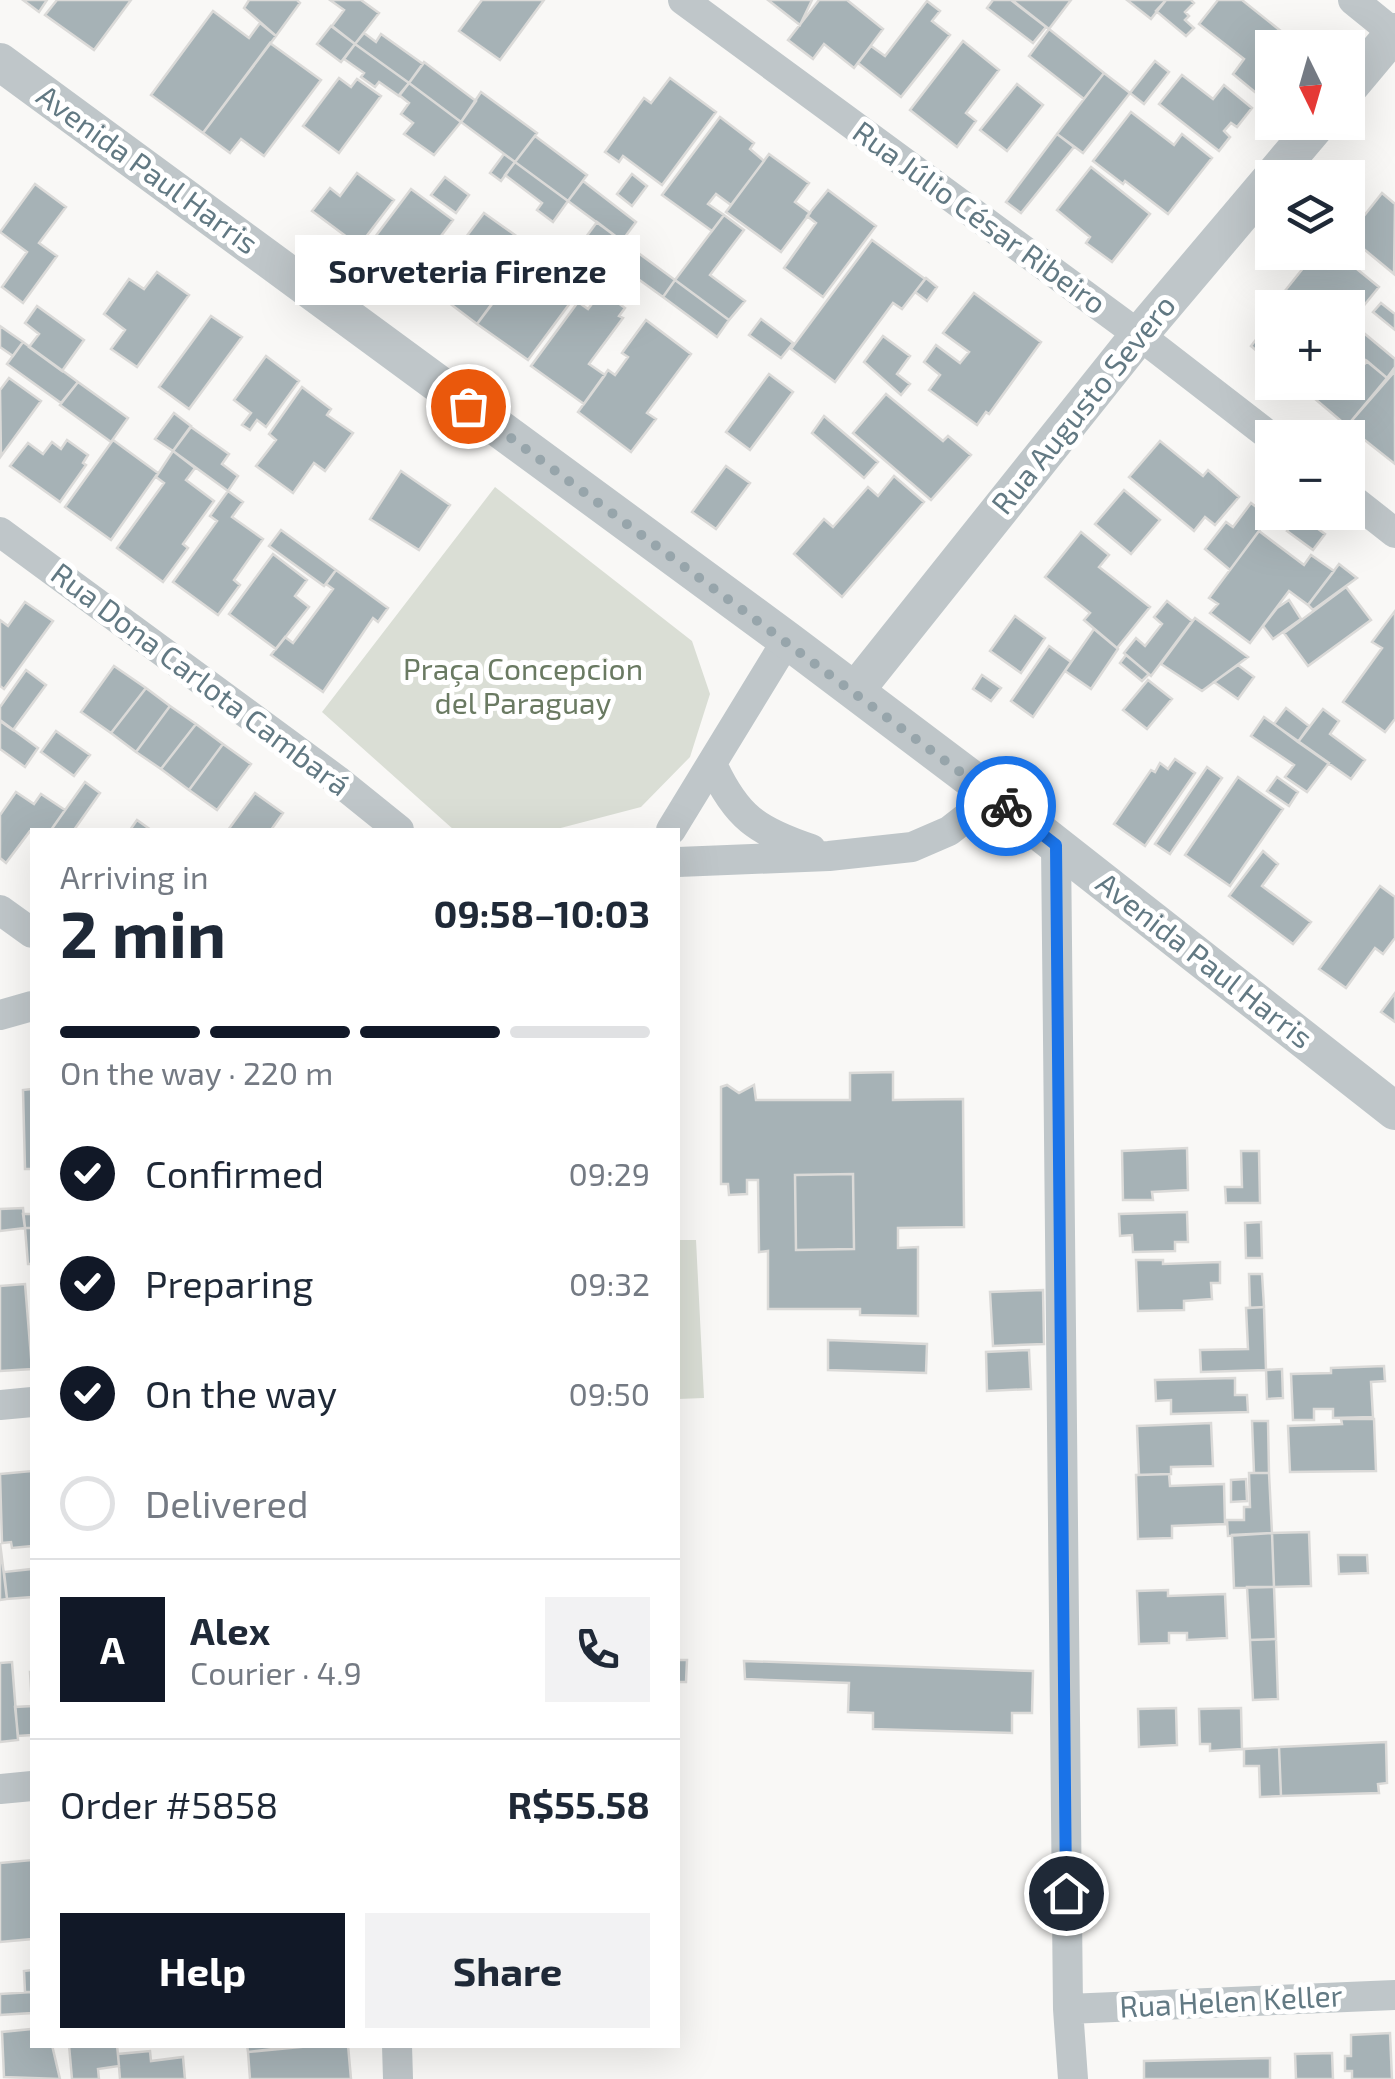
<!DOCTYPE html>
<html lang="en">
<head>
<meta charset="utf-8">
<style>
	body { margin:0; font-family:"Exo 2",sans-serif; background:#f2f2f3; color:#1f2937; height:100vh; display:flex; flex-direction:column; font-size:38px; white-space:nowrap }
	* { box-sizing:border-box; margin:0 }
	p { font-size:32px; color:#747a83 }
	.icon { flex:none; width:55px; height:55px; fill:none; stroke:currentColor; stroke-width:2; stroke-linecap:round; stroke-linejoin:round }
	.map { position:relative; flex:1; overflow:hidden }
	.details { position:absolute; left:30px; top:828px; width:650px; height:1220px; display:flex; flex-direction:column; background:#fff; border-radius:0px; box-shadow:0 10px 40px #0002 }
	.details>* { flex:none }
	.needle { width:65px; rotate:175deg }
	.tools { position:absolute; left:1255px; top:30px; display:grid; gap:20px }
	.tools a { display:grid; place-items:center; width:110px; height:110px; border-radius:0px; background:#fff; box-shadow:0 10px 40px #0002; font-size:50px }
	.pin { position:absolute; display:grid; place-items:center; width:85px; height:85px; color:#fff; margin:-42px; border:5px solid #fff; border-radius:50%; box-shadow:0 2px 10px #0007 }
	.courier { position:absolute; display:grid; place-items:center; width:100px; height:100px; margin:-50px; border:8px solid #1a73e8; border-radius:50%; background:#fff; color:#222; box-shadow:0 2px 12px #0007 }
	.bubble { position:absolute; height:70px; border-radius:0px; background:#fff; box-shadow:0 10px 40px #0002; font-size:32px; font-weight:700; line-height:70px; text-align:center }
	.headline em { font-style:normal; font-weight:700 }
	.headline div { display:flex; flex-direction:column-reverse }
	.headline { display:flex; align-items:center; justify-content:space-between; height:170px; padding:0 30px }
	h1 { font-size:65px; font-weight:700; line-height:75px }
	.bar { display:grid; grid-template-columns:repeat(4,1fr); gap:15px 10px; align-content:center; height:120px; padding:0 30px }
	.bar i { height:12px; border-radius:8px; background:#e0e1e3 }
	.bar .on { background:#111827 }
	.bar p { grid-column:span 4 }
	.line { display:flex; align-items:center; gap:25px; padding:0 30px; border-top:2px solid #e0e1e3 }
	.line div { flex:1 }
	.round { display:grid; place-items:center; flex:none; width:105px; height:105px; border-radius:0px; background:#f2f2f3 }
	ol { padding:0 30px; list-style:none }
	li { display:flex; align-items:center; gap:30px; height:110px }
	li p { margin-inline-start:auto }
	li .icon { padding:10px; border-radius:50%; background:#111827; color:#fff; stroke-width:4 }
	li:last-child { color:#747a83 }
	li i { width:55px; height:55px; border:5px solid #e0e1e3; border-radius:50% }
	.button { display:flex; gap:20px; margin-top:auto; padding:20px 30px }
	.button a { flex:1; height:115px; border-radius:0px; background:#111827; color:#fff; font-size:40px; font-weight:700; line-height:115px; text-align:center }
	.button a+a { background:#f2f2f3; color:#1f2937 }
	.map>svg:first-child { display:block }
	.green { fill:#daded5 }
	.building { fill:#a6b2b6; stroke:#dbdad8; stroke-width:2.5 }
	.lines { fill:none; stroke-linecap:round; stroke-linejoin:round }
	.minor { stroke:#bfc6c9; stroke-width:30 }
	.tertiary { stroke:#bfc6c9; stroke-width:38 }
	.done { stroke:#97a5ab; stroke-width:10; stroke-dasharray:0 18 }
	.route { stroke:#1a73e8; stroke-width:12 }
	.labels { text-anchor:middle; stroke-width:10; stroke-linejoin:round; paint-order:stroke }
	.street-label { font-size:30px; fill:#627983; stroke:#fff }
	.park-label { font-size:30px; fill:#6a7a62; stroke:#fff }
</style>
</head>
<body>
<div class="map">
<svg width="1395" height="2079" viewBox="0 0 1395 2079">
	<rect width="100%" height="100%" fill="#f9f8f6"/>
	<path class="green" d="M495 487 692 641 710 694 690 757 641 807 553 830H454L322 712Z
		M678 1240H696L704 1398 678 1399Z"/>
	<path class="building" d="M23 0H47L39 12Z
		M57 0H131L94 50 45 15Z
		M249 0H297L300 3 276 36 244 8Z
		M330 0H361L379 13 355 44 332 26 344 10Z
		M482 0H544L500 60 459 31Z
		M768 0H812L800 25Z
		M819 0H847L883 29 854 68 824 44 813 59 788 40Z
		M993 0H1011L1046 27 1033 43 987 8Z
		M1012 0H1071L1049 29Z
		M1127 0H1166L1151 19Z
		M1166 0H1191L1194 3 1185 12 1189 16 1185 20 1194 28 1186 36 1156 11Z
		M1218 0H1242L1302 48H1272V95L1267 102 1233 74 1244 59 1199 24Z
		M927 1 940 11 932 21 950 35 901 97 858 63 871 46 885 56Z
		M213 11 249 38 260 23 276 36 203 133 151 95Z
		M331 26 355 44 341 62 317 44Z
		M1049 29 1104 73 1084 99 1029 56Z
		M364 33 376 42 381 34 423 64 409 83 355 44Z
		M963 41 999 70 966 113 976 121 957 147 910 110Z
		M270 43 321 80 264 156 241 139 230 153 203 133Z
		M355 44 409 83 399 96 379 82 375 87 361 77 364 73 344 59Z
		M1155 61 1169 72 1144 104 1130 93Z
		M424 62 476 101 461 122 409 83Z
		M1104 73 1130 93 1083 153 1057 134Z
		M1182 75 1213 99 1224 85 1252 108 1237 127 1231 123 1224 131 1230 137 1219 151 1159 104Z
		M339 78 351 87 357 79 381 96 339 153 303 126Z
		M670 78 716 112 662 185 623 156 619 162 605 152 644 98 651 103Z
		M409 83 461 122 434 155 404 134 413 123 401 114 409 103 399 95Z
		M1017 84 1043 105 1007 151 980 130Z
		M481 92 537 133 515 162 461 122Z
		M1131 112 1174 145 1182 134 1212 158 1168 214 1125 181 1123 184 1093 161Z
		M720 117 754 143 750 149 764 161 731 205 716 194 708 204 724 215 712 231 662 195Z
		M1057 134 1074 147 1021 213 1006 202Z
		M535 136 587 175 568 201 515 162Z
		M504 154 515 162 501 181 490 173Z
		M769 154 809 183 795 202 810 213 781 252 726 212Z
		M515 162 568 201 553 222 537 210 542 203 505 175Z
		M1091 167 1150 214 1112 262 1086 243 1090 237 1057 210Z
		M357 173 394 200 359 246 312 211 330 188 340 196Z
		M632 174 647 186 632 206 617 194Z
		M445 177 469 195 456 213 431 195Z
		M583 181 636 222 622 241 568 201Z
		M35 184 66 207 39 243 57 256 23 303 2 287 27 252 0 232Z
		M411 189 453 220 411 276 369 245Z
		M828 190 876 226 823 297 784 268 816 223 807 216Z
		M1382 193 1395 204 1394 274 1348 236Z
		M484 213 522 240 487 287 499 294 477 324 424 284 443 258 448 261Z
		M724 215 744 230 710 275 745 301 729 320 675 280Z
		M597 222 622 241 608 260 583 241Z
		M872 240 925 279 902 309 893 303 835 382 791 349Z
		M622 241 675 280 663 297 609 258Z
		M1316 252H1336L1379 287 1348 325V308H1302L1284 292Z
		M534 264 576 295 528 360 477 324 508 283 516 289Z
		M157 272 189 295 137 367 111 349 125 330 104 314 129 279 144 289Z
		M926 278 937 287 927 301 915 292Z
		M675 280 729 320 717 337 663 297Z
		M602 291 625 308 619 316 623 318 589 364 605 375 584 404 531 366 578 302 588 309Z
		M974 293 1041 342 989 414 986 412 977 425 929 390 940 375 924 362 936 345 960 363 969 352 943 333Z
		M1290 297 1302 308H1282Z
		M1381 303 1395 314V330L1373 312Z
		M37 306 84 340 62 371 29 347 39 334 25 323Z
		M211 316 242 337 189 409 159 387Z
		M761 319 793 343 781 358 749 335Z
		M1272 319V364L1251 346Z
		M646 320 691 354 647 413 656 419 631 452 578 412 608 370 615 375 628 357 622 353Z
		M1353 324 1395 359V367L1387 378 1348 346V331Z
		M0 326 23 342 13 356 0 347Z
		M883 336 910 356 897 374 910 384 901 395 864 362Z
		M23 342 78 382 61 403 7 364Z
		M266 356 299 381 266 427 257 420 250 430 242 425 251 413 234 400Z
		M1367 361 1387 378 1347 426 1295 382H1348V376L1352 379Z
		M1395 371V464L1347 426Z
		M769 374 793 392 750 450 726 432Z
		M9 378 41 401 1 456 0 390Z
		M78 382 128 418 111 442 60 405Z
		M302 387 331 409 327 415 353 433 325 471 314 463 293 493 256 466 276 440 269 434Z
		M886 394 943 441 948 436 971 455 931 500 853 433Z
		M174 413 191 426 173 451 155 439Z
		M824 416 878 462 864 478 812 433Z
		M191 427 229 454 222 464 238 476 228 491 173 451Z
		M67 440 88 455 83 463 86 465 60 502 10 466 28 443 43 454 52 442 61 449Z
		M113 440 158 473 111 540 65 507Z
		M1160 441 1203 476 1208 470 1239 497 1215 525 1205 517 1194 531 1129 477Z
		M173 451 195 468 186 480 214 501 183 544 188 548 163 582 117 548 164 483 156 477Z
		M726 466 750 483 716 529 692 512Z
		M401 471 450 505 419 550 370 519Z
		M894 476 924 502 842 597 794 554 824 519 833 527 868 487 878 496Z
		M1268 489 1272 492 1273 512 1230 570 1205 549 1226 522 1233 527 1251 503 1255 506Z
		M1124 490 1160 520 1131 554 1095 524Z
		M228 491 243 502 232 517 263 539 234 580 240 585 218 615 173 582 217 521 210 516Z
		M1299 515 1325 534 1313 550 1287 531Z
		M281 530 336 570 324 586 269 546Z
		M1259 531 1304 565 1311 555 1334 571 1308 605 1289 591 1250 643 1210 613 1218 604 1209 598Z
		M1081 532 1109 555 1099 567 1150 607 1117 648 1084 620 1090 613 1045 577Z
		M273 554 307 580 295 596 309 607 276 649 229 614Z
		M1339 564 1357 578 1313 610 1308 605Z
		M336 570 388 608 378 622 373 618 323 692 271 655 285 637 293 643 333 589 326 584Z
		M1346 587 1371 620 1308 666 1284 633Z
		M1289 600 1301 619 1273 639 1263 626 1277 608Z
		M1167 601 1192 621 1151 676 1124 653 1136 638 1145 646 1162 624 1154 617Z
		M25 602 53 621 4 689 0 686V620L8 626Z
		M1395 611V719L1385 732 1343 702 1382 648 1372 642Z
		M1015 616 1045 638 1021 673 990 651Z
		M1195 618 1248 657 1202 691 1161 664Z
		M1094 629 1118 649 1091 689 1065 671Z
		M1049 646 1071 662 1033 717 1011 701Z
		M1126 655 1149 674 1142 681 1120 663Z
		M1238 665 1254 677 1238 699 1214 682Z
		M114 666 146 688 111 733 81 712Z
		M26 670 46 685 13 730 0 721V707Z
		M982 675 1001 688 991 701 973 689Z
		M1148 680 1172 699 1147 729 1123 710Z
		M146 688 170 706 136 752 111 733Z
		M170 706 196 724 161 769 136 752Z
		M1286 708 1309 726 1298 742 1274 724Z
		M1323 709 1339 721 1330 734 1365 760 1351 779 1298 742Z
		M1264 717 1329 763 1307 792 1285 777 1294 765 1251 736Z
		M0 720 38 748 25 767 0 749Z
		M196 724 223 744 189 790 161 769Z
		M56 731 90 755 74 776 41 752Z
		M223 744 251 764 217 810 189 790Z
		M1175 759 1195 773 1145 846 1114 824 1151 770 1155 772 1160 763 1168 769Z
		M1207 767 1222 778 1170 854 1155 844Z
		M1238 777 1283 809 1230 886 1185 855Z
		M1277 777 1298 792 1289 806 1267 791Z
		M85 782 100 793 74 830H51Z
		M16 792 34 804 41 794 65 810 51 830 30 831 6 863 0 858V815Z
		M255 793 283 813 271 830H228Z
		M137 820 151 830H130Z
		M1263 851 1278 864 1262 886 1311 922 1293 944 1229 896Z
		M1380 886 1395 897V938L1383 954 1375 948 1346 988 1319 969Z
		M1395 993V1022L1381 1012Z
		M893 1072V1100L963 1099 964 1227 898 1228V1248L918 1247V1316L860 1315V1309H768V1251L759 1252 758 1180H747V1194L729 1195 728 1184H721V1087L727 1085 739 1093 754 1085 756 1100H850V1073Z
		M32 1089V1169H25L23 1090Z
		M1187 1148 1188 1190 1152 1192 1153 1200H1123L1122 1151Z
		M1241 1151H1259L1260 1203H1226L1225 1187H1242Z
		M853 1174 854 1249 796 1250 795 1175Z
		M23 1208 25 1228 0 1231V1209Z
		M1187 1212 1188 1242H1175V1251L1133 1252 1132 1235 1120 1236 1119 1214Z
		M23 1214H32V1228H25Z
		M1261 1222 1262 1258H1246L1245 1223Z
		M25 1228H32V1264H28Z
		M1136 1260H1163V1264L1220 1262V1283H1211L1212 1299 1184 1301V1310L1138 1311Z
		M1249 1274H1262L1264 1307 1250 1308Z
		M25 1284 32 1369 0 1371V1286Z
		M1043 1290 1044 1344 993 1346 990 1292Z
		M1264 1307 1266 1370 1201 1372 1200 1350 1248 1349 1246 1308Z
		M828 1340 927 1344 926 1373 828 1370Z
		M1029 1350 1031 1389 987 1391 986 1352Z
		M1384 1366 1385 1381 1371 1382 1373 1417 1333 1418V1409H1314V1420H1293L1291 1374 1331 1373V1368Z
		M1282 1369 1283 1398 1267 1399 1266 1370Z
		M1235 1378V1395H1247L1248 1412 1171 1414V1400L1156 1401 1155 1380Z
		M1341 1419H1374L1376 1471 1290 1472 1288 1426 1342 1424Z
		M1252 1421H1268L1269 1473H1254Z
		M1211 1423 1213 1466 1171 1467V1474L1139 1475 1137 1426Z
		M32 1471V1546L12 1548 11 1542 2 1543 0 1474Z
		M1249 1473H1269L1272 1533 1228 1536 1227 1520H1244V1507H1250Z
		M1169 1474 1170 1486 1224 1484 1225 1524 1172 1526V1538L1138 1539 1136 1475Z
		M1246 1479 1247 1501 1231 1502V1480Z
		M1309 1532 1311 1586 1274 1587 1272 1533Z
		M1272 1533 1274 1587 1234 1588 1232 1535Z
		M0 1543 7 1599 0 1600Z
		M1338 1555H1367L1368 1573 1339 1574Z
		M32 1569V1597L7 1599 4 1572Z
		M1247 1587H1274L1276 1639 1250 1640Z
		M1168 1590V1596L1225 1594 1227 1638 1187 1640V1633H1169V1643L1139 1644 1137 1591Z
		M1276 1639 1278 1699 1253 1700 1250 1640Z
		M678 1660H687L686 1682H678Z
		M744 1661 1033 1671 1032 1713H1012V1733L873 1729V1713L848 1712 849 1683 745 1679Z
		M12 1662 18 1740 0 1742V1663Z
		M30 1672H32V1735L18 1736 15 1707 32 1706Z
		M1176 1708 1177 1745 1139 1747 1138 1709Z
		M1241 1708 1242 1749 1210 1751V1744H1200L1199 1709Z
		M1386 1742 1387 1783 1378 1784 1379 1793 1281 1796 1279 1747Z
		M1279 1747 1281 1796 1260 1797 1259 1766H1244V1749Z
		M32 1860V1939L0 1942V1863Z
		M32 1970V1992H25L24 1971Z
		M32 1992V2013L0 2015V1994Z
		M32 2029V2045H52L60 2079 4 2077 2 2032Z
		M1390 2033 1392 2079H1352V2071H1345V2056H1351V2035Z
		M69 2045H117L119 2066 98 2069 99 2079H72Z
		M247 2045H281V2048L248 2052Z
		M321 2045H348L351 2079H250L248 2052Z
		M150 2051 151 2061 183 2057 185 2079H120L118 2054Z
		M1332 2053 1333 2079H1296L1295 2054Z
		M1270 2058V2079H1144V2061Z"/>
	<g class="lines">
		<path class="minor" d="M683 0 1139 335 1272 438
			M1353 0 1395 34
			M1348 496 1395 533
			M0 532 337 780 399 830
			M712 764C736 817 757 831 811 849
			M671 830 787 640
			M1056 845 1068 2009 1073 2079
			M678 862 829 856 912 847 949 831 994 796
			M0 910 32 933
			M0 1015 32 1006
			M0 1405 32 1402
			M0 1789 32 1786
			M1068 2009 1395 1995
			M397 2045 398 2079"/>
		<path class="tertiary" d="M0 62 787 640 994 796 1395 1111
			M1348 88 1395 32
			M855 691 1139 335 1319 122"/>
	</g>
	<g class="lines">
		<path class="done" d="M468 406 1006 806"/>
		<path class="route" d="M1006 806 1056 845 1066 1893"/>
	</g>
	<g class="labels">
		<g class="street-label">
			<text transform="translate(147 170) rotate(36)" y="10">Avenida Paul Harris</text>
			<text transform="translate(979 218) rotate(36)" y="10">Rua Júlio César Ribeiro</text>
			<text transform="translate(1084 405) rotate(-51)" y="10">Rua Augusto Severo</text>
			<text transform="translate(200 680) rotate(37)" y="10">Rua Dona Carlota Cambará</text>
			<text transform="translate(1204 961) rotate(38)" y="10">Avenida Paul Harris</text>
			<text transform="translate(1231 2002) rotate(-3)" y="10">Rua Helen Keller</text>
		</g>
		<g class="park-label">
			<text x="523" y="680">Praça Concepcion<tspan x="523" dy="34">del Paraguay</tspan></text>
		</g>
	</g>
</svg>
<div class="tools">
<a><svg class="needle" viewBox="-14 -14 28 28"><path d="M0-13l5 13h-10z" fill="#e53935"/><path d="M0 13l5-13h-10z" fill="#747a83"/></svg></a>
<a><svg class="icon" aria-label="layers" viewBox="0 0 24 24"><path d="M12 4l9 5-9 5-9-5zM3 14l9 5 9-5"/></svg></a>
<a>+</a>
<a>−</a>
</div>
<div class="pin" style="left:468px;top:406px;background:#ea580c"><svg class="icon" aria-label="bag" viewBox="0 0 24 24"><path d="M5 8h14l-1 12H6zM9 8a3 3 0 0 1 6 0"/></svg></div>
<div class="pin" style="left:1066px;top:1893px;background:#1f2937"><svg class="icon" aria-label="home" viewBox="0 0 24 24"><path d="M3 11l9-7 9 7M6 9v11h12V9"/></svg></div>
<div class="courier" style="left:1006px;top:806px"><svg class="icon" aria-label="bike" viewBox="0 0 24 24"><circle cx="6" cy="16" r="4"/><circle cx="18" cy="16" r="4"/><path d="M6 16l4-8h5l3 8M10 8l3 8H6M13 5h3"/></svg></div>
<div class="bubble" style="left:295px;top:235px;width:345px">Sorveteria Firenze</div>
<section class="details">
<div class="headline"><div><h1>2 min</h1><p>Arriving in</p></div><em>09:58–10:03</em></div>
<div class="bar"><i class="on"></i><i class="on"></i><i class="on"></i><i></i><p>On the way · 220 m</p></div>
<ol>
<li><svg class="icon" aria-label="check" viewBox="0 0 24 24"><path d="M5 12l5 5 9-10"/></svg>Confirmed<p>09:29</p></li>
<li><svg class="icon" aria-label="check" viewBox="0 0 24 24"><path d="M5 12l5 5 9-10"/></svg>Preparing<p>09:32</p></li>
<li><svg class="icon" aria-label="check" viewBox="0 0 24 24"><path d="M5 12l5 5 9-10"/></svg>On the way<p>09:50</p></li>
<li><i></i>Delivered</li>
</ol>
<div class="line" style="height:180px"><b class="round" style="background:#111827;color:#fff">A</b><div><b>Alex</b><p>Courier · 4.9</p></div><a class="round"><svg class="icon" aria-label="phone" viewBox="0 0 24 24"><path d="M5 4h4l2 5-3 2q2 4 5 5l2-3 5 2v4C11 20 4 13 5 4z"/></svg></a></div>
<div class="line" style="height:130px"><div>Order #5858</div><b>R$55.58</b></div>
<div class="button"><a>Help</a><a>Share</a></div>
</section>
</div>
</body>
</html>
